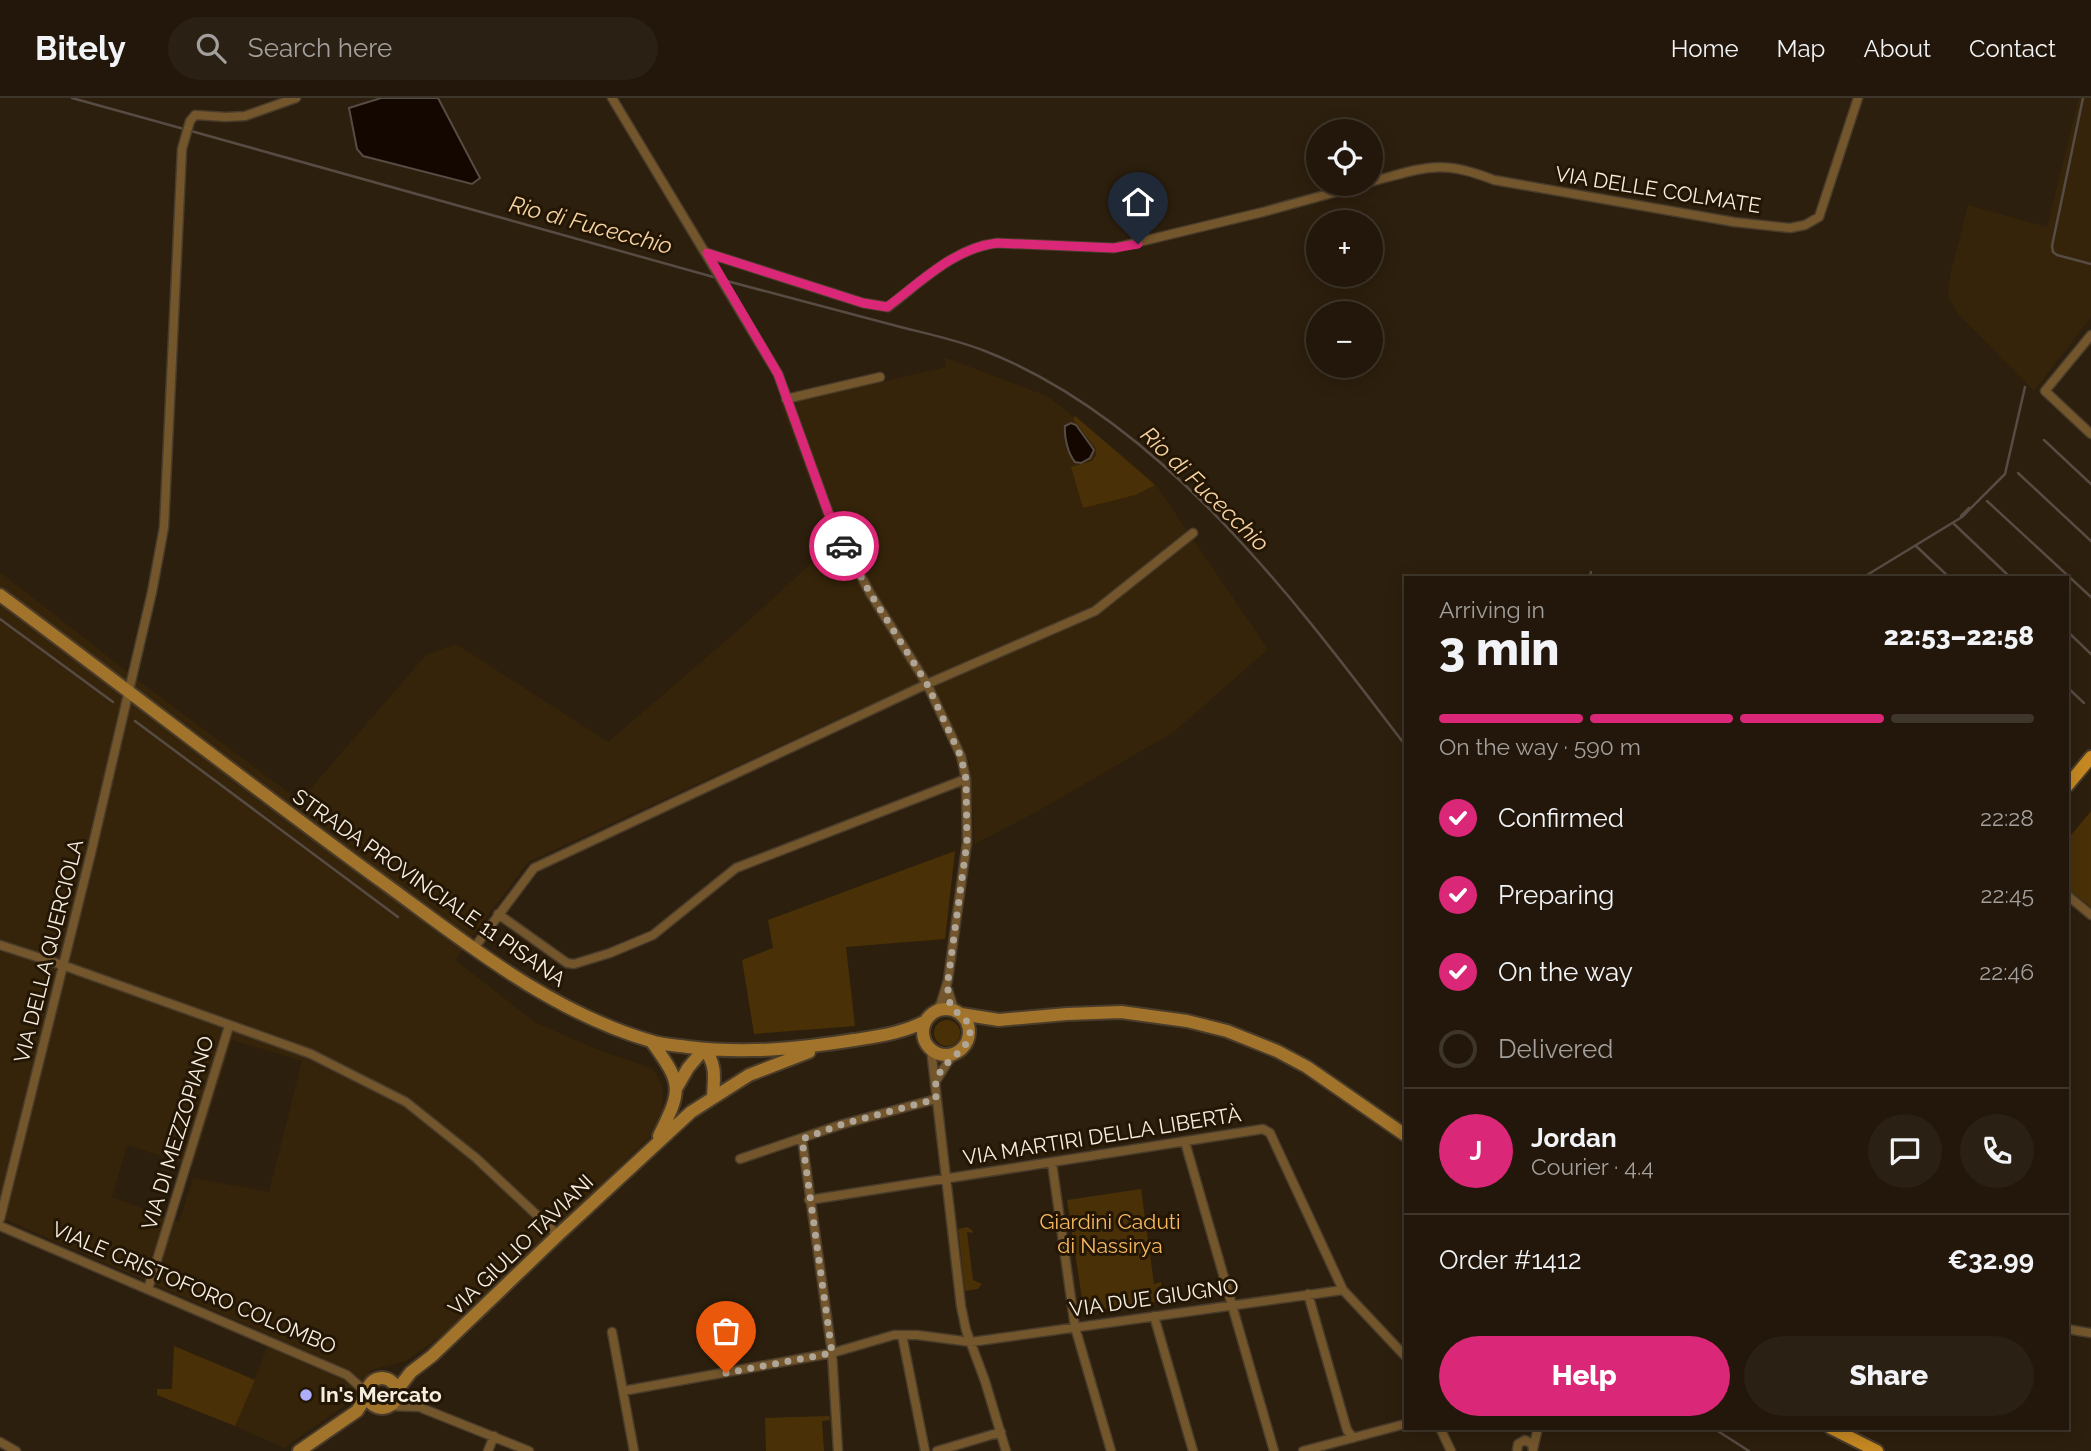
<!DOCTYPE html>
<html lang="en">
<head>
<meta charset="utf-8">
<style>
	body { margin:0; font-family:Raleway,sans-serif; background:#2a2013; color:#f1f3f6; height:100vh; display:flex; flex-direction:column; font-size:26px; white-space:nowrap }
	* { box-sizing:border-box; margin:0 }
	p { font-size:23px; color:#a29f9c }
	.icon { flex:none; width:38px; height:38px; fill:none; stroke:currentColor; stroke-width:2; stroke-linecap:round; stroke-linejoin:round }
	.map { position:relative; flex:1; overflow:hidden }
	.panel { position:absolute; left:1404px; top:478px; width:665px; height:854px; display:flex; flex-direction:column; background:#22170a; border-radius:0px; box-shadow:0 4px 18px #0003,0 0 0 2px #3f362b }
	.panel>* { flex:none }
	.buttons { position:absolute; left:1306px; top:21px; display:grid; gap:14px }
	.buttons a { display:grid; place-items:center; width:77px; height:77px; border-radius:50%; background:#22170a; box-shadow:0 4px 18px #0003,0 0 0 2px #3f362b; font-size:35px }
	.pin { position:absolute; display:grid; place-items:center; width:60px; height:60px; color:#fff; margin:-72px -30px; border-radius:50% 50% 50% 0; rotate:-45deg; box-shadow:0 0 7px #0007 }
	.pin .icon { rotate:45deg }
	.courier { position:absolute; display:grid; place-items:center; width:70px; height:70px; margin:-35px; border:5px solid #db2777; border-radius:50%; background:#fff; color:#222; box-shadow:0 2px 9px #0007 }
	.head em { font-style:normal; font-weight:800 }
	.head div { display:flex; flex-direction:column-reverse }
	.head { display:flex; align-items:center; justify-content:space-between; height:119px; padding:0 35px }
	h1 { font-size:46px; font-weight:800; line-height:52px }
	.bar { display:grid; grid-template-columns:repeat(4,1fr); gap:10px 7px; align-content:center; height:84px; padding:0 35px }
	.bar i { height:9px; border-radius:5px; background:#3f362b }
	.bar .current { background:#db2777 }
	.bar p { grid-column:span 4 }
	.line { display:flex; align-items:center; gap:18px; padding:0 35px; border-top:2px solid #3f362b }
	.line div { flex:1 }
	.round { display:grid; place-items:center; flex:none; width:74px; height:74px; border-radius:37px; background:#2a2013 }
	ol { padding:0 35px; list-style:none }
	li { display:flex; align-items:center; gap:21px; height:77px }
	li p { margin-inline-start:auto }
	li .icon { padding:7px; border-radius:50%; background:#db2777; color:#fff; stroke-width:4 }
	li:last-child { color:#a29f9c }
	li i { width:38px; height:38px; border:4px solid #3f362b; border-radius:50% }
	.cta { display:flex; gap:14px; margin-top:auto; padding:14px 35px }
	.cta a { flex:1; height:80px; border-radius:42px; background:#db2777; color:#fff; font-size:28px; font-weight:800; line-height:80px; text-align:center }
	.cta a+a { background:#2a2013; color:#f1f3f6 }
	header { display:flex; align-items:center; gap:42px; box-sizing:border-box; height:98px; padding:0 35px; background:#22170a; border-bottom:2px solid #3f362b }
	header strong { font-size:33px }
	nav { display:flex; gap:38px; margin-inline-start:auto; font-size:24px }
	.search { width:490px; height:63px; background:#2a2013; display:flex; align-items:center; gap:18px; box-sizing:border-box; padding:0 24px; border-radius:38px; color:#a29f9c; font-size:26px }
	.map>svg:first-child { display:block }
	.built { fill:#35240a; fill-rule:evenodd }
	.green { fill:#493007 }
	.water { fill:#130700; stroke:#574c44; stroke-width:2 }
	.lines { fill:none; stroke-linecap:round; stroke-linejoin:round }
	.stream { stroke:#574c44; stroke-width:2.5 }
	.minor-casing { stroke:#493c2b; stroke-width:11 }
	.secondary-casing { stroke:#493c2b; stroke-width:16 }
	.primary-casing { stroke:#493c2b; stroke-width:16 }
	.minor { stroke:#74562c; stroke-width:8 }
	.secondary { stroke:#a2732a; stroke-width:12 }
	.primary { stroke:#c68922; stroke-width:12 }
	.done { stroke:#b0a697; stroke-width:7; stroke-dasharray:0 12.6 }
	.route { stroke:#db2777; stroke-width:9 }
	.poi-dot { fill:#afaefa; stroke:#231604; stroke-width:2.5 }
	.labels { text-anchor:middle; stroke-width:6; stroke-linejoin:round; paint-order:stroke }
	.street-label { font-size:21px; fill:#f7eee2; stroke:#231604 }
	.park-label { font-size:21px; fill:#f8bb63; stroke:#231604 }
	.poi-label { font-size:21px; font-weight:bold; fill:#f7eee2; stroke:#231604; text-anchor:start }
	.water-label { font-size:23px; font-style:italic; fill:#f6d2a1; stroke:#231604 }
</style>
</head>
<body>
<header>
<strong>Bitely</strong>
<div class="search"><svg class="icon" aria-label="search" viewBox="0 0 24 24"><circle cx="10" cy="10" r="6"/><path d="M15 15l6 6"/></svg>Search here</div>
<nav><a>Home</a><a>Map</a><a>About</a><a>Contact</a></nav>
</header>
<div class="map">
<svg width="2091" height="1353" viewBox="0 0 2091 1353">
	<rect width="100%" height="100%" fill="#2d1f0d"/>
	<path class="built" d="M2079 0H2091V219L2034 293 1958 216 1948 199 1949 182 1968 107 2047 129Z
		M944 259 1047 298 1127 361 1156 387 1268 551 1174 634 1038 713 975 746 970 665 930 579 528 764 455 862 536 925 596 951 653 971 662 987 663 1008 653 1036 459 1225 406 1263 371 1272 357 1299 284 1350 235 1328 272 1238 0 1119V474L143 586 300 703 426 557 456 546 608 644 744 527 833 445 781 307 946 269ZM232 942 302 963 269 1094 193 1080 179 1124 112 1099 127 1047 193 1068Z"/>
	<path class="green" d="M1075 318 1155 387 1135 397 1083 410 1071 369 1092 363 1096 357V351L1073 321Z
		M2091 713V809L2067 790V742Z
		M955 753 945 841 846 849 855 928 754 936 742 862 773 850 768 822Z
		M934 935a13 13 0 1 1 26 0a13 13 0 1 1-26 0Z
		M1141 1091 1154 1186 1161 1184 1162 1203 1084 1214 1067 1102Z
		M967 1129 972 1132 973 1135 967 1134 973 1182 982 1186 978 1191 965 1193 958 1131Z
		M174 1248 255 1282 235 1328 157 1297V1291H172Z
		M829 1318 830 1322 822 1323 824 1353H766L765 1320Z"/>
	<path class="water" d="M381 0H438L480 80 472 86 363 58 357 51 349 10Z
		M1071 325 1076 327 1094 352 1090 360 1081 365 1075 364C1068 356 1064 339 1065 328Z"/>
	<g class="lines">
		<path class="stream" d="M72 0 184 31
			M2083 0 2052 148 2053 154 2057 157 2091 166
			M191 33 717 180
			M723 182C780 197 836 212 893 227 923 235 955 241 985 253 1161 322 1294 501 1405 647
			M2044 342 2091 386
			M2018 375 2091 443
			M1987 403 2091 499
			M1961 418 1969 410
			M1953 425 2011 480
			M1916 448 1950 480
			M1589 480 1591 474
			M1862 480 1962 419 2005 376 2025 289
			M0 521 113 604
			M2067 533 2091 556
			M2067 589 2084 605
			M135 623 398 819
			M1713 1330 1749 1353"/>
		<g class="minor-casing">
			<path id="minor" d="M612 0 778 276 831 422 870 495 927 586 961 658 966 681 967 744 948 882 941 905 936 913
				M1370 84C1424 70 1440 60 1494 82L1734 124 1790 130 1805 127 1819 119 1858 0
				M707 155 863 205 888 209C921 184 954 150 997 145L1114 150 1263 114 1365 86
				M2091 237 2045 293 2091 336
				M786 301 880 279
				M2067 797 2091 817
				M498 816 567 865 574 866 610 855 653 837 736 770 966 681
				M0 847 65 868 311 956 406 1004 476 1060 558 1137
				M474 850 534 770 927 586 1095 513 1193 435
				M948 892 954 912
				M931 951 961 1208 966 1232 985 1283 1006 1353
				M937 981 949 962 961 952
				M802 1041 832 1255 838 1353
				M1185 1044 1274 1353
				M740 1061 843 1026 936 1001
				M1052 1065 1075 1229 1111 1353
				M809 1102 1263 1031 1270 1035 1343 1192 1405 1258
				M0 1121 91 755 152 494 164 429 182 51 190 23 195 17 226 19 245 18 296 0
				M0 1128 347 1277 367 1295
				M148 1191 229 928
				M1308 1196 1347 1332 1353 1340
				M1154 1218 1193 1353
				M2067 1231 2091 1235
				M612 1234 634 1353
				M902 1237 925 1353
				M623 1293 832 1255 894 1237H917L971 1244 1343 1192
				M397 1294 424 1311 529 1353
				M389 1308 418 1309
				M1440 1330 1451 1353
				M0 1344 16 1353
				M1533 1351 1538 1330
				M488 1353 494 1338
				M937 1353 1001 1334
				M1303 1353 1405 1326
				M1517 1353 1518 1346 1525 1342 1532 1346 1533 1353"/>
		</g>
		<g class="secondary-casing">
			<path id="secondary" d="M0 497C130 593 257 693 388 788 470 848 551 914 651 943 662 947 676 947 688 949 744 956 798 951 854 942 880 938 903 935 926 923
				M923 934a23 23 0 1 1 46 0a23 23 0 1 1-46 0Z
				M961 916 999 922 1067 916 1121 914 1187 923 1227 933 1277 953 1307 969 1405 1037
				M652 944C683 987 682 991 659 1038
				M704 951C717 966 714 980 713 999
				M677 989 688 970 704 951
				M367 1295a15 15 0 1 1 30 0a15 15 0 1 1-30 0Z
				M397 1292 411 1274 432 1258 558 1137 691 1014 749 977 809 954
				M299 1353 357 1313 367 1297"/>
		</g>
		<g class="primary-casing">
			<path id="primary" d="M2067 688 2091 659
				M1831 1330 1877 1353"/>
		</g>
		<use href="#minor" class="minor"/>
		<use href="#secondary" class="secondary"/>
		<use href="#primary" class="primary"/>
	</g>
	<g class="lines">
		<path class="done" d="M726 1275 832 1255 802 1041 843 1026 936 1001C936 996 935 990 936 985 940 962 968 955 970 935 971 921 959 919 952 909 947 902 948 891 948 882L967 744 966 681 961 659 927 586 870 495 844 448"/>
		<path class="route" d="M844 448 828 414 778 276 707 155 863 205 887 209C921 184 954 150 997 145L1114 150 1138 146"/>
	</g>
	<circle class="poi-dot" cx="306" cy="1297" r="7"/>
	<g class="labels">
		<g class="street-label">
			<text transform="translate(1658 92) rotate(9)" y="7">VIA DELLE COLMATE</text>
			<text transform="translate(429 790) rotate(35)" y="7">STRADA PROVINCIALE 11 PISANA</text>
			<text transform="translate(49 853) rotate(-76)" y="7">VIA DELLA QUERCIOLA</text>
			<text transform="translate(178 1035) rotate(-73)" y="7">VIA DI MEZZOPIANO</text>
			<text transform="translate(1102 1038) rotate(-9)" y="7">VIA MARTIRI DELLA LIBERTÀ</text>
			<text transform="translate(521 1147) rotate(-44)" y="7">VIA GIULIO TAVIANI</text>
			<text transform="translate(194 1190) rotate(23)" y="7">VIALE CRISTOFORO COLOMBO</text>
			<text transform="translate(1154 1200) rotate(-8)" y="7">VIA DUE GIUGNO</text>
		</g>
		<g class="park-label">
			<text x="1110" y="1131">Giardini Caduti<tspan x="1110" dy="24">di Nassirya</tspan></text>
		</g>
		<g class="poi-label">
			<text x="320" y="1304">In's Mercato</text>
		</g>
		<g class="water-label">
			<text transform="translate(591 127) rotate(15)" y="8">Rio di Fucecchio</text>
			<text transform="translate(1205 391) rotate(44)" y="8">Rio di Fucecchio</text>
		</g>
	</g>
</svg>
<div class="buttons">
<a><svg class="icon" aria-label="locate" viewBox="0 0 24 24"><circle cx="12" cy="12" r="6"/><path d="M12 2v4M12 18v4M2 12h4M18 12h4"/></svg></a>
<a>+</a>
<a>−</a>
</div>
<div class="pin" style="left:726px;top:1275px;background:#ea580c"><svg class="icon" aria-label="bag" viewBox="0 0 24 24"><path d="M5 8h14l-1 12H6zM9 8a3 3 0 0 1 6 0"/></svg></div>
<div class="pin" style="left:1138px;top:146px;background:#1f2937"><svg class="icon" aria-label="home" viewBox="0 0 24 24"><path d="M3 11l9-7 9 7M6 9v11h12V9"/></svg></div>
<div class="courier" style="left:844px;top:448px"><svg class="icon" aria-label="car" viewBox="0 0 24 24"><path d="M5 17H2v-5l4-1 3-4h7l3 4 3 1v5h-3M9 17h6M6 11h13"/><circle cx="7" cy="17" r="2"/><circle cx="17" cy="17" r="2"/></svg></div>
<section class="panel">
<div class="head"><div><h1>3 min</h1><p>Arriving in</p></div><em>22:53–22:58</em></div>
<div class="bar"><i class="current"></i><i class="current"></i><i class="current"></i><i></i><p>On the way · 590 m</p></div>
<ol>
<li><svg class="icon" aria-label="check" viewBox="0 0 24 24"><path d="M5 12l5 5 9-10"/></svg>Confirmed<p>22:28</p></li>
<li><svg class="icon" aria-label="check" viewBox="0 0 24 24"><path d="M5 12l5 5 9-10"/></svg>Preparing<p>22:45</p></li>
<li><svg class="icon" aria-label="check" viewBox="0 0 24 24"><path d="M5 12l5 5 9-10"/></svg>On the way<p>22:46</p></li>
<li><i></i>Delivered</li>
</ol>
<div class="line" style="height:126px"><b class="round" style="background:#db2777;color:#fff">J</b><div><b>Jordan</b><p>Courier · 4.4</p></div><a class="round"><svg class="icon" aria-label="chat" viewBox="0 0 24 24"><path d="M4 5h16v11H9l-5 4z"/></svg></a><a class="round"><svg class="icon" aria-label="phone" viewBox="0 0 24 24"><path d="M5 4h4l2 5-3 2q2 4 5 5l2-3 5 2v4C11 20 4 13 5 4z"/></svg></a></div>
<div class="line" style="height:91px"><div>Order #1412</div><b>€32.99</b></div>
<div class="cta"><a>Help</a><a>Share</a></div>
</section>
</div>
</body>
</html>
